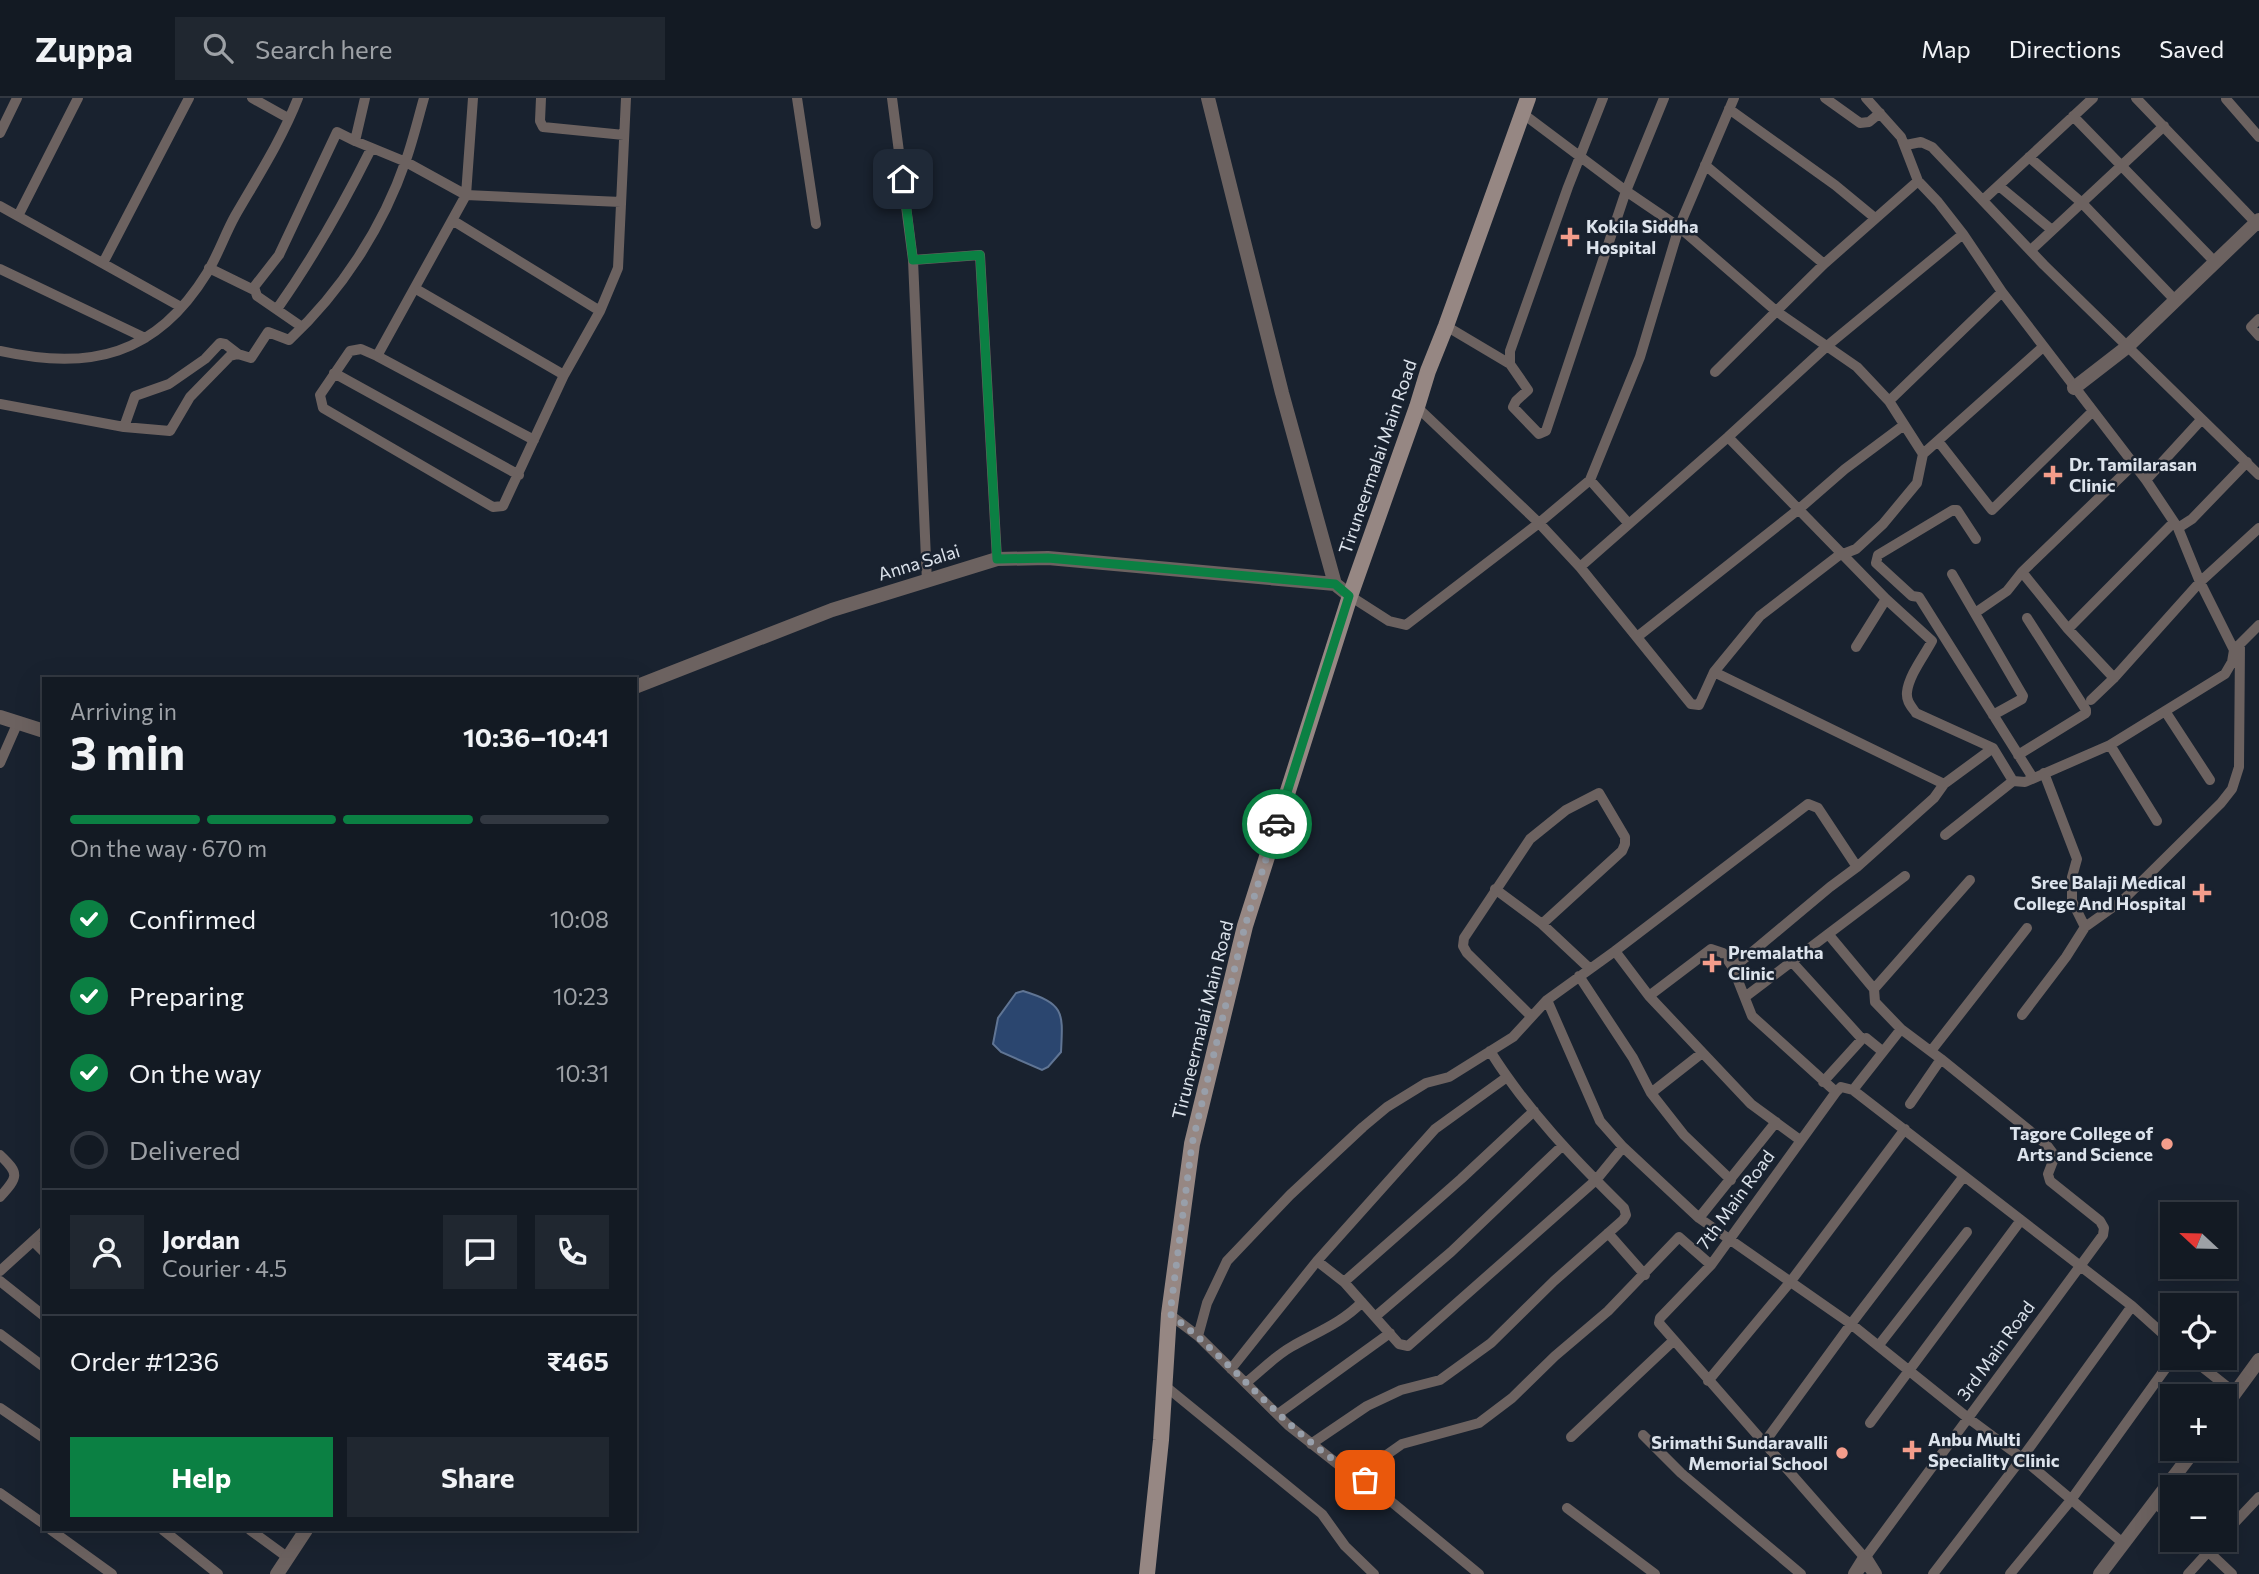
<!DOCTYPE html>
<html lang="en">
<head>
<meta charset="utf-8">
<style>
	body { margin:0; font-family:Commissioner,sans-serif; background:#202730; color:#f1f3f6; height:100vh; display:flex; flex-direction:column; font-size:26px; white-space:nowrap }
	* { box-sizing:border-box; margin:0 }
	p { font-size:23px; color:#9da1a6 }
	.icon { flex:none; width:38px; height:38px; fill:none; stroke:currentColor; stroke-width:2; stroke-linecap:round; stroke-linejoin:round }
	.map { position:relative; flex:1; overflow:hidden }
	.drawer { position:absolute; left:42px; top:579px; width:595px; height:854px; display:flex; flex-direction:column; background:#131a23; border-radius:0px; box-shadow:0 7px 28px #0002,0 0 0 2px #323841 }
	.drawer>* { flex:none }
	.needle { width:46px; rotate:292deg }
	.fabs { position:absolute; left:2160px; top:1104px; display:grid; gap:14px }
	.fabs a { display:grid; place-items:center; width:77px; height:77px; border-radius:0px; background:#131a23; box-shadow:0 7px 28px #0002,0 0 0 2px #323841; font-size:35px }
	.pin { position:absolute; display:grid; place-items:center; width:60px; height:60px; color:#fff; margin:-30px; border-radius:14px; box-shadow:0 4px 10px #0006 }
	.courier { position:absolute; display:grid; place-items:center; width:70px; height:70px; margin:-35px; border:5px solid #0b8043; border-radius:50%; background:#fff; color:#222; box-shadow:0 2px 9px #0007 }
	.summary em { font-style:normal; font-weight:700 }
	.summary div { display:flex; flex-direction:column-reverse }
	.summary { display:flex; align-items:center; justify-content:space-between; height:119px; padding:0 28px }
	h1 { font-size:46px; font-weight:700; line-height:52px }
	.bar { display:grid; grid-template-columns:repeat(4,1fr); gap:10px 7px; align-content:center; height:84px; padding:0 28px }
	.bar i { height:9px; border-radius:5px; background:#323841 }
	.bar .on { background:#0b8043 }
	.bar p { grid-column:span 4 }
	.line { display:flex; align-items:center; gap:18px; padding:0 28px; border-top:2px solid #323841 }
	.line div { flex:1 }
	.round { display:grid; place-items:center; flex:none; width:74px; height:74px; border-radius:0px; background:#202730 }
	ol { padding:0 28px; list-style:none }
	li { display:flex; align-items:center; gap:21px; height:77px }
	li p { margin-inline-start:auto }
	li .icon { padding:7px; border-radius:50%; background:#0b8043; color:#fff; stroke-width:4 }
	li:last-child { color:#9da1a6 }
	li i { width:38px; height:38px; border:4px solid #323841; border-radius:50% }
	.primary-button { display:flex; gap:14px; margin-top:auto; padding:14px 28px }
	.primary-button a { flex:1; height:80px; border-radius:0px; background:#0b8043; color:#fff; font-size:28px; font-weight:700; line-height:80px; text-align:center }
	.primary-button a+a { background:#202730; color:#f1f3f6 }
	header { display:flex; align-items:center; gap:42px; box-sizing:border-box; height:98px; padding:0 35px; background:#131a23; border-bottom:2px solid #323841 }
	header strong { font-size:33px }
	nav { display:flex; gap:38px; margin-inline-start:auto; font-size:24px }
	.search { width:490px; height:63px; background:#202730; display:flex; align-items:center; gap:18px; box-sizing:border-box; padding:0 24px; border-radius:0px; color:#9da1a6; font-size:26px }
	.map>svg:first-child { display:block }
	.water { fill:#2b466f; stroke:#607594; stroke-width:2 }
	.lines { fill:none; stroke-linecap:round; stroke-linejoin:round }
	.minor { stroke:#6c6260; stroke-width:10 }
	.tertiary { stroke:#6c6260; stroke-width:14 }
	.secondary { stroke:#968783; stroke-width:16 }
	.done { stroke:#989faa; stroke-width:7; stroke-dasharray:0 12.6 }
	.route { stroke:#0b8043; stroke-width:9 }
	.poi-dot { fill:#f49d8b; stroke:#19222f; stroke-width:2.5 }
	.labels { text-anchor:middle; stroke-width:5; stroke-linejoin:round; paint-order:stroke }
	.poi-label { font-size:18px; font-weight:bold; fill:#dce3ec; stroke:#19222f; text-anchor:start }
	.street-label { font-size:18px; fill:#dce3ec; stroke:#19222f }
</style>
</head>
<body>
<header>
<strong>Zuppa</strong>
<div class="search"><svg class="icon" aria-label="search" viewBox="0 0 24 24"><circle cx="10" cy="10" r="6"/><path d="M15 15l6 6"/></svg>Search here</div>
<nav><a>Map</a><a>Directions</a><a>Saved</a></nav>
</header>
<div class="map">
<svg width="2259" height="1476" viewBox="0 0 2259 1476">
	<rect width="100%" height="100%" fill="#19222f"/>
	<path class="water" d="M1023 893C1065 906 1063 914 1061 954L1048 969 1042 972 1001 954 993 946 998 920 1016 895Z"/>
	<g class="lines">
		<path class="minor" d="M252 0 288 20
			M365 0 355 43 406 64 466 97 621 104
			M541 0 540 23 543 29 624 37
			M797 0 816 126
			M892 0 913 162 927 484
			M1603 0 1568 89 1510 253V266L1528 292 1516 303 1513 309 1539 336 1546 333 1626 93 1664 0
			M1825 0 1860 25 1869 24 1880 15
			M2136 0 2259 128
			M2226 1 2259 39
			M1729 11 1835 87 1875 120
			M1522 15 1626 93 1679 129 1776 213 1857 269 1889 303 1923 356 1917 385 1883 426 1856 451 1838 458 1760 518 1714 574 1944 686
			M2073 18 2214 163
			M0 35 17 0
			M1906 47 1921 44 1932 49 2044 167 2259 377
			M2029 59 2082 105 2175 202
			M1705 67 1824 166
			M1999 88 2052 132
			M1983 102 2093 0
			M0 108 181 209
			M18 118 78 0
			M452 122 600 213
			M2031 152 2164 28
			M913 162 980 157 997 461
			M103 165 189 0
			M209 170 254 192
			M0 171 145 240
			M416 191 564 277
			M277 211C313 160 343 107 371 51
			M2259 221 2251 229 2259 238
			M1446 228 1510 266
			M302 229 257 198 254 189 279 157 337 34 355 43
			M0 253C90 273 156 258 207 175 218 157 225 136 235 118 257 80 282 41 298 0
			M377 258 466 97 473 0
			M1715 274 1824 166 1918 83
			M334 275 519 377
			M1889 303 2002 194
			M0 306 124 329 170 333 190 299 230 258 238 256 251 260 268 234 289 242C341 194 383 129 406 62 413 42 418 21 424 0
			M1417 309 1539 425 1580 469 1691 606 1699 607 1714 574
			M124 329 135 298 169 286 205 261 220 245 225 246 238 256
			M1728 339 1886 501 1932 543C1924 558 1909 577 1907 594 1906 603 1911 608 1916 615L1993 650
			M534 342 377 258 361 251 350 253 320 297 323 310 493 409 503 408 564 277 600 213 618 170 626 0
			M1938 343 1992 412 2092 314
			M1923 356 2043 249
			M2133 367 2022 474 2068 531 2174 424
			M2146 382 2201 322
			M1629 426 1590 382 1640 259 1679 129 1734 0
			M2178 430 2192 421 2247 364
			M1976 441 1957 412H1953L1878 457 1876 465 1912 498 1919 499 2033 680
			M1580 469 1728 339 1827 248 1963 136
			M1952 476 2023 598 2022 601 1993 617
			M1350 498 1389 523 1406 527 1539 425 1590 382
			M1975 515 2007 493 2022 474
			M2068 531 2114 580
			M1637 539 1799 411 1845 371 1904 327
			M1856 549 1886 501
			M2236 550 2259 527
			M2091 602 2114 580 2200 484 2259 430
			M2165 613 2210 682
			M2110 647 2157 723
			M2018 657 2086 615V612L2027 520
			M0 665 18 624
			M1945 737 2013 683
			M1495 791 1542 826 1589 870
			M2085 829 2123 802 2221 705 2232 691 2239 669 2240 546
			M1829 837 1874 891 1875 904 1901 931 1941 961 2046 1046 2055 1058 2048 1076 2050 1083 2100 1123 2104 1130 2103 1137 1865 1460 1659 1225 1660 1220 1711 1167 1836 994
			M1615 853 1808 706 1818 710 1857 769
			M1793 865 1862 941 1866 940 1882 953
			M1733 870 1752 918 1836 994 1841 989 1853 992 2132 1208 2172 1244
			M1579 878 1633 960 1651 995 1684 1037 1731 1082
			M1874 891 1970 782
			M1649 898 1751 1006 1800 1042
			M1745 899 1905 778
			M1547 902 1600 1023 1623 1049 1699 1120 1851 1226 1968 1320 2022 1360 2124 1446
			M2022 917 2066 859 2085 829 2072 803V779L2077 761 2044 675
			M1531 918 1467 855 1463 848 1464 840 1530 741 1566 712 1599 695 1625 739V746L1622 753 1542 826
			M1931 953 2027 830
			M1823 984 1862 941
			M1853 992 1901 931
			M1651 995 1702 955
			M1910 1006 1941 961
			M0 1057C20 1076 18 1079 0 1099
			M1699 1120 1776 1024
			M1608 1135 1645 1177
			M34 1144 44 1154
			M1317 1163 1344 1184 1399 1246 1408 1248 1596 1082 1623 1049
			M0 1173 44 1133
			M0 1183 44 1218
			M1344 1184 1461 1081 1534 1013
			M1169 1216 1198 1238 1288 1327 1340 1368 1365 1382 1479 1476
			M1376 1218 1451 1154 1562 1048
			M0 1236 44 1269
			M1198 1238 1207 1205 1227 1163 1290 1097 1363 1029 1387 1009 1426 985 1449 979 1513 939 1547 902 1615 853 1649 898 1711 851 1723 855 1733 870 1830 789 1857 769 1934 700 1944 686 1993 650 2013 683 2025 684 2110 647 2225 576 2232 564 2234 552 2200 484 2178 430 2146 382 2002 194 1963 136 1938 104 1918 83 1901 39 1866 0
			M1879 1247 1967 1134
			M2191 1260 2235 1295
			M1231 1271 1317 1163 1435 1031 1507 979
			M1708 1283 1791 1183 1905 1031
			M1247 1284C1261 1273 1275 1258 1291 1249 1315 1235 1342 1225 1362 1204
			M1164 1287 1322 1416 1345 1448 1374 1476
			M0 1310 44 1340
			M1278 1316 1390 1235
			M1870 1325 2021 1122
			M1643 1337 1681 1375 1801 1476
			M1571 1339 1673 1243
			M1764 1345 1851 1226 1964 1078
			M1311 1346 1367 1308 1401 1292 1440 1282 1491 1245 1554 1183 1623 1122 1626 1117 1624 1110C1575 1062 1527 1012 1490 953
			M1365 1382 1385 1358 1402 1346 1479 1325 1512 1300 1555 1258 1608 1213 1679 1139 1711 1167
			M0 1395 44 1426
			M2155 1405 2172 1420
			M1567 1410 1655 1476
			M51 1432 112 1476
			M163 1432 218 1476
			M250 1432 287 1459
			M2224 1436 2259 1399
			M2196 1442 2232 1476
			M1933 1476 2022 1360 2132 1208
			M2010 1476 2071 1402 2173 1260
			M2188 1476 2219 1442"/>
		<path class="tertiary" d="M1208 0 1282 295 1335 486
			M2074 290 2127 249 2259 122
			M635 589 832 512 997 461 1048 460 1335 486 1350 498
			M0 619 44 633
			M2224 1310 2259 1262
			M277 1476 306 1432
			M1855 1476 1865 1460 1875 1476
			M2100 1476 2195 1351"/>
		<path class="secondary" d="M1147 1476 1161 1342 1169 1216 1192 1046 1245 828 1350 498 1417 309 1428 273 1446 228 1528 0"/>
	</g>
	<g class="lines">
		<path class="done" d="M1277 726 1245 828 1192 1046 1170 1216C1238 1268 1289 1339 1365 1382"/>
		<path class="route" d="M903 81 913 162 980 157 997 461 1048 460 1335 486 1349 498 1277 726"/>
	</g>
	<g class="poi-dot">
		<path d="M1566.5 128.5h7v7h7v7h-7v7h-7v-7h-7v-7h7z"/>
		<path d="M2049.5 366.5h7v7h7v7h-7v7h-7v-7h-7v-7h7z"/>
		<path d="M2198.5 784.5h7v7h7v7h-7v7h-7v-7h-7v-7h7z"/>
		<path d="M1708.5 854.5h7v7h7v7h-7v7h-7v-7h-7v-7h7z"/>
		<circle cx="2167" cy="1046" r="7"/>
		<path d="M1908.5 1341.5h7v7h7v7h-7v7h-7v-7h-7v-7h7z"/>
		<circle cx="1842" cy="1355" r="7"/>
	</g>
	<g class="labels">
		<g class="poi-label">
			<text x="1586" y="135">Kokila Siddha<tspan x="1586" dy="21">Hospital</tspan></text>
			<text x="2069" y="373">Dr. Tamilarasan<tspan x="2069" dy="21">Clinic</tspan></text>
			<text x="2186" y="791" text-anchor="end">Sree Balaji Medical<tspan x="2186" dy="21">College And Hospital</tspan></text>
			<text x="1728" y="861">Premalatha<tspan x="1728" dy="21">Clinic</tspan></text>
			<text x="2153" y="1042" text-anchor="end">Tagore College of<tspan x="2153" dy="21">Arts and Science</tspan></text>
			<text x="1928" y="1348">Anbu Multi<tspan x="1928" dy="21">Speciality Clinic</tspan></text>
			<text x="1828" y="1351" text-anchor="end">Srimathi Sundaravalli<tspan x="1828" dy="21">Memorial School</tspan></text>
		</g>
		<g class="street-label">
			<text transform="translate(1378 359) rotate(-71)" y="6">Tiruneermalai Main Road</text>
			<text transform="translate(919 465) rotate(-17)" y="6">Anna Salai</text>
			<text transform="translate(1203 922) rotate(-76)" y="6">Tiruneermalai Main Road</text>
			<text transform="translate(1736 1102) rotate(-54)" y="6">7th Main Road</text>
			<text transform="translate(1996 1253) rotate(-54)" y="6">3rd Main Road</text>
		</g>
	</g>
</svg>
<div class="fabs">
<a><svg class="needle" viewBox="-14 -14 28 28"><path d="M0-13l5 13h-10z" fill="#e53935"/><path d="M0 13l5-13h-10z" fill="#9da1a6"/></svg></a>
<a><svg class="icon" aria-label="locate" viewBox="0 0 24 24"><circle cx="12" cy="12" r="6"/><path d="M12 2v4M12 18v4M2 12h4M18 12h4"/></svg></a>
<a>+</a>
<a>−</a>
</div>
<div class="pin" style="left:1365px;top:1382px;background:#ea580c"><svg class="icon" aria-label="bag" viewBox="0 0 24 24"><path d="M5 8h14l-1 12H6zM9 8a3 3 0 0 1 6 0"/></svg></div>
<div class="pin" style="left:903px;top:81px;background:#1f2937"><svg class="icon" aria-label="home" viewBox="0 0 24 24"><path d="M3 11l9-7 9 7M6 9v11h12V9"/></svg></div>
<div class="courier" style="left:1277px;top:726px"><svg class="icon" aria-label="car" viewBox="0 0 24 24"><path d="M5 17H2v-5l4-1 3-4h7l3 4 3 1v5h-3M9 17h6M6 11h13"/><circle cx="7" cy="17" r="2"/><circle cx="17" cy="17" r="2"/></svg></div>
<section class="drawer">
<div class="summary"><div><h1>3 min</h1><p>Arriving in</p></div><em>10:36–10:41</em></div>
<div class="bar"><i class="on"></i><i class="on"></i><i class="on"></i><i></i><p>On the way · 670 m</p></div>
<ol>
<li><svg class="icon" aria-label="check" viewBox="0 0 24 24"><path d="M5 12l5 5 9-10"/></svg>Confirmed<p>10:08</p></li>
<li><svg class="icon" aria-label="check" viewBox="0 0 24 24"><path d="M5 12l5 5 9-10"/></svg>Preparing<p>10:23</p></li>
<li><svg class="icon" aria-label="check" viewBox="0 0 24 24"><path d="M5 12l5 5 9-10"/></svg>On the way<p>10:31</p></li>
<li><i></i>Delivered</li>
</ol>
<div class="line" style="height:126px"><a class="round"><svg class="icon" aria-label="person" viewBox="0 0 24 24"><circle cx="12" cy="8" r="4"/><path d="M4 21q1-7 8-7t8 7"/></svg></a><div><b>Jordan</b><p>Courier · 4.5</p></div><a class="round"><svg class="icon" aria-label="chat" viewBox="0 0 24 24"><path d="M4 5h16v11H9l-5 4z"/></svg></a><a class="round"><svg class="icon" aria-label="phone" viewBox="0 0 24 24"><path d="M5 4h4l2 5-3 2q2 4 5 5l2-3 5 2v4C11 20 4 13 5 4z"/></svg></a></div>
<div class="line" style="height:91px"><div>Order #1236</div><b>₹465</b></div>
<div class="primary-button"><a>Help</a><a>Share</a></div>
</section>
</div>
</body>
</html>
